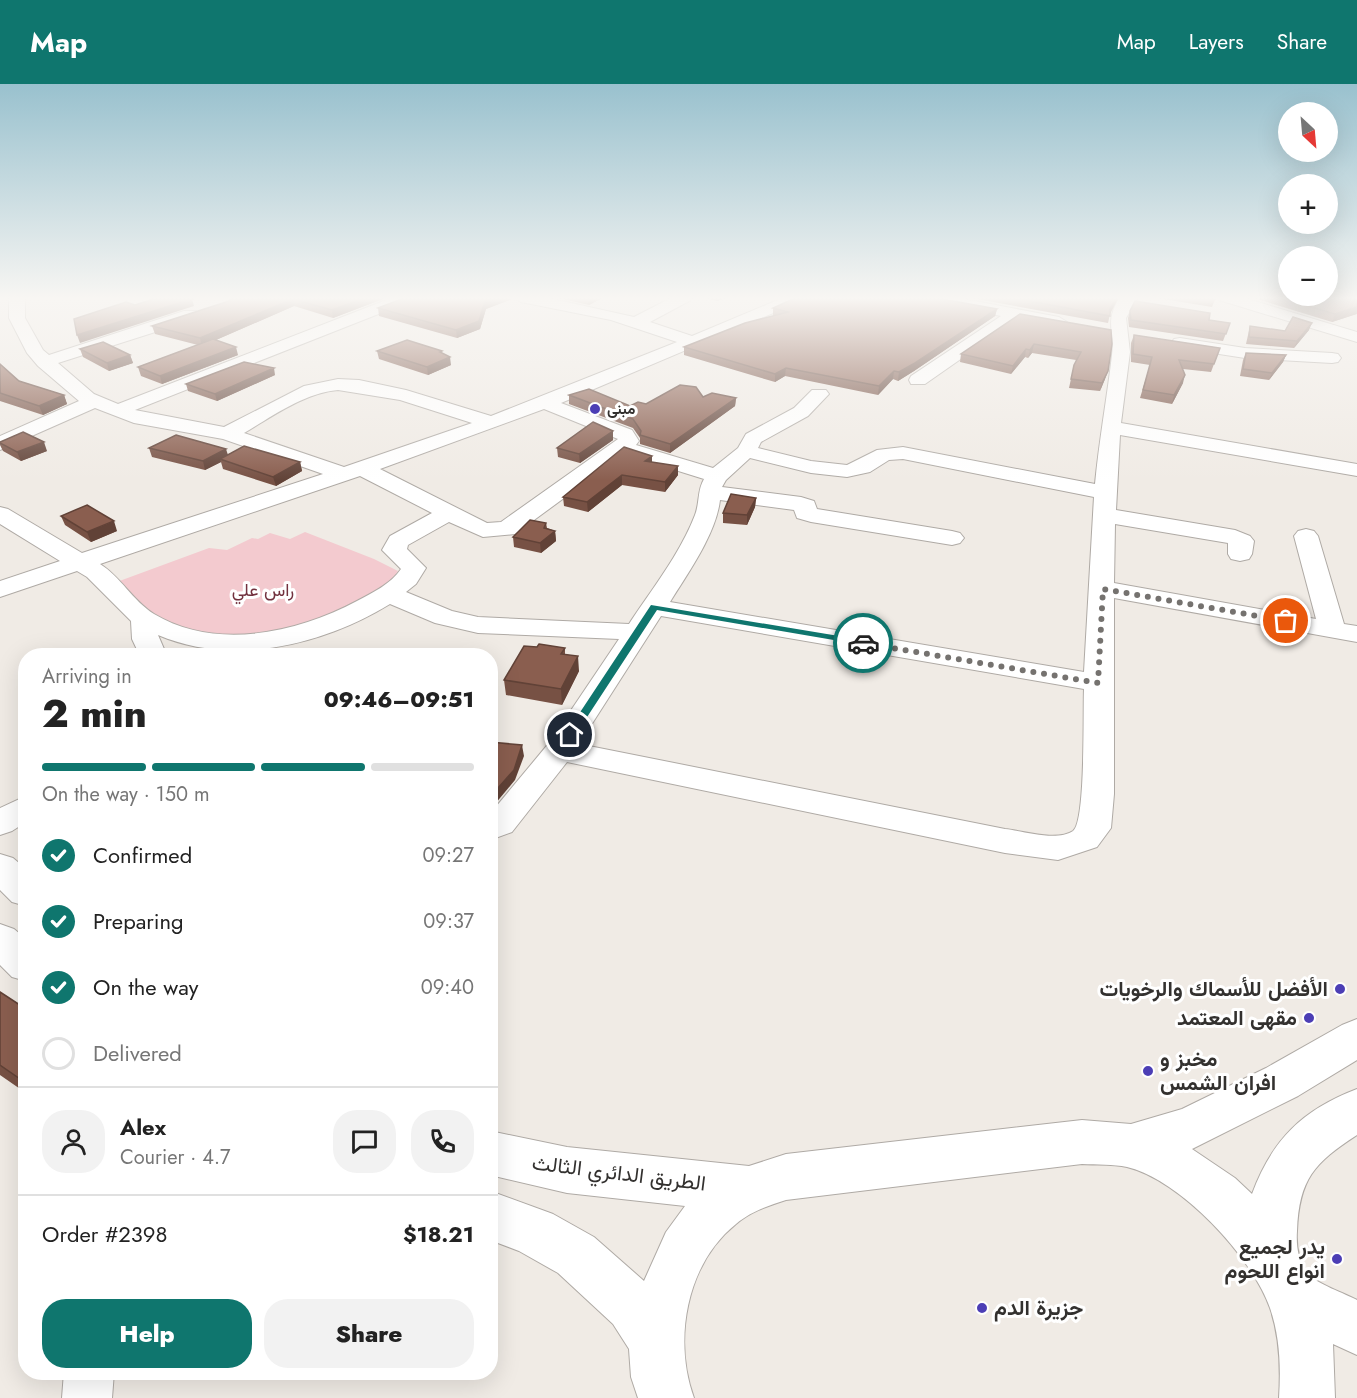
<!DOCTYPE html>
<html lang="en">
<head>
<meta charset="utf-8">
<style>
	body { margin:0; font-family:Jost,Vazirmatn,sans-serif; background:#f2f2f2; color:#222; height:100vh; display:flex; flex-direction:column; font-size:22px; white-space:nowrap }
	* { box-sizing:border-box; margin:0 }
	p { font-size:20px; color:#767676 }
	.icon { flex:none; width:33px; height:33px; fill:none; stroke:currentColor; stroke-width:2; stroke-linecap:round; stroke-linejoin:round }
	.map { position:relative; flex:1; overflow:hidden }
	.drawer { position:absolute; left:18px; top:564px; width:480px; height:732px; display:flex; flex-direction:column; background:#fff; border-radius:24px; box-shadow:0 6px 24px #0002 }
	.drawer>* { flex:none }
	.needle { width:39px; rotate:154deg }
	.fabs { position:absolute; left:1278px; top:18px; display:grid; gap:12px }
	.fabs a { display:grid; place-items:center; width:60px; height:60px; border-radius:50%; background:#fff; box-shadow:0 6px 24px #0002; font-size:30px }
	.pin { position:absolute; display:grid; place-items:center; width:51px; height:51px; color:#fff; margin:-26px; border:3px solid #fff; border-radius:50%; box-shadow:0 2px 6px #0007 }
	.courier { position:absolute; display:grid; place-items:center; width:60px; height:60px; margin:-30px; border:4px solid #0f766e; border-radius:50%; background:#fff; color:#222; box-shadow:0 2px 8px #0007 }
	.head em { font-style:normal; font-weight:800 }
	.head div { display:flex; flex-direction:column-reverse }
	.head { display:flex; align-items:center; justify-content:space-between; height:102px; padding:0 24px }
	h1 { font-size:39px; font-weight:800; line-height:45px }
	.bar { display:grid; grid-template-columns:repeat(4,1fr); gap:9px 6px; align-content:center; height:72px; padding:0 24px }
	.bar i { height:8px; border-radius:4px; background:#e0e0e0 }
	.bar .selected { background:#0f766e }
	.bar p { grid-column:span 4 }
	.line { display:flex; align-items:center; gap:15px; padding:0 24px; border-top:2px solid #e0e0e0 }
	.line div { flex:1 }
	.round { display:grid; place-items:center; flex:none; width:63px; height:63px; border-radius:24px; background:#f2f2f2 }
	ol { padding:0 24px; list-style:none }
	li { display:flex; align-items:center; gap:18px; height:66px }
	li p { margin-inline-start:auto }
	li .icon { padding:6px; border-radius:50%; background:#0f766e; color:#fff; stroke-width:4 }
	li:last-child { color:#767676 }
	li i { width:33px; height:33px; border:3px solid #e0e0e0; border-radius:50% }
	.button { display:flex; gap:12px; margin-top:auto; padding:12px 24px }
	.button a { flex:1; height:69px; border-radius:24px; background:#0f766e; color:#fff; font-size:24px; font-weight:800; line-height:69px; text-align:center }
	.button a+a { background:#f2f2f2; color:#222 }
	header { display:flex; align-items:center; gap:36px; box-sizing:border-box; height:84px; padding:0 30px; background:#0f766e; color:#fff }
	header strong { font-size:28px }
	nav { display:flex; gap:33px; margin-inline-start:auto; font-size:21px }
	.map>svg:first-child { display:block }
	.green { fill:#f3cacf }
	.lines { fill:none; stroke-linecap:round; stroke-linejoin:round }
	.minor-casing { stroke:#afaaa5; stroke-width:2 }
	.major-casing { stroke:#afaaa5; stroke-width:2 }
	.minor { fill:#fff; fill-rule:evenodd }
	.major { fill:#fff; fill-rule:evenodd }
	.wall { fill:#775144 }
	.shaded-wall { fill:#614237 }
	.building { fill:#8a5e4f; stroke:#614237; stroke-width:1.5 }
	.route { fill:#0f766e }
	.done { stroke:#75726f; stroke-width:6; stroke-dasharray:0 10.8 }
	.poi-dot { fill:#4c3eb5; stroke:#fff; stroke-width:2 }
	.labels { text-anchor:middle; stroke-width:6; stroke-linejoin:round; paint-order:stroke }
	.far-poi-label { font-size:15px; font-weight:bold; fill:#33312f; stroke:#fff; text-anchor:start }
	.park-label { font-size:18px; fill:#72313e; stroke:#fff }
	.near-poi-label { font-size:21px; font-weight:bold; fill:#33312f; stroke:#fff; text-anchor:end }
	.near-street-label { font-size:21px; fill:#33312f; stroke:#fff }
</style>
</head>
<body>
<header>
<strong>Map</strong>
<nav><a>Map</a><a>Layers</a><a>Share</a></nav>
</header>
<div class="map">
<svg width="1357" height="1314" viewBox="0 0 1357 1314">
	<rect width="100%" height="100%" fill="#f0ebe5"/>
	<path class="green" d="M305 448 374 475 398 487 393 495 330 539 226 558 158 539 114 499 209 464 227 466 252 454 258 455 270 449 290 455Z"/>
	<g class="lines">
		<g class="minor-casing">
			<path id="minor" d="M9 213H25V234L43 266 49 271 184 227H196L198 231 196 235 58 279 94 310 118 320 394 213H416L414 216 135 326 224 343 304 302 338 295 359 296 406 306 491 332 677 258 611 236 521 218 513 213H544L634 233 673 213H693L691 216 650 238 692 252 785 213H806L804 216 561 319 632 346 639 357 636 361 713 384 738 364 746 350 794 324 812 306H826L829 310 808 332 761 358 758 364 811 377 847 381 877 366 903 363 1095 400C1099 357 1107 314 1112 271 1115 246 1104 238 1120 213H1138L1126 234 1130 268 1121 339 1357 380V392L1120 351 1116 426 1235 446 1250 452 1254 457 1252 470 1249 475 1240 477 1231 475 1228 470V459L1115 440 1114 499 1316 535 1294 452 1298 447 1306 445 1314 447 1318 452 1344 540 1357 542V558L1114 514V710L1111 744 1097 763 1058 776 1005 769 567 678 512 748 490 756V730L549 659 619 555 478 549 435 539 390 520C323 561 233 583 158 551L167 572H140L132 555 131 537 87 493 77 487 0 513V497L60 477 0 440V423L8 425 82 469 323 390 223 355 134 339 95 324 0 366V352L79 317 38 282 27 269 9 234ZM338 306 400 316 472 339 344 383 244 349C273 332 304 309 338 306ZM544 325 618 355 501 438 487 439 380 385ZM624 370 704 395C697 407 700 418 695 431 680 470 652 505 629 540L478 533 452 527 406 508 416 500 426 484 407 465 408 461 449 438 483 453 515 450ZM750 374 811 389 847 393 870 388 889 376 903 375 1094 413 1084 588 670 518C688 489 716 450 720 416L794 426 797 434 811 438 952 461 960 459 964 454 960 449 952 447 817 425 814 417 801 413 722 403 726 396ZM360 392 432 429 390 452 382 466 401 485C391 500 372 509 357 517 297 549 216 567 154 530 133 517 120 492 100 480ZM661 532 1084 605C1083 626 1086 738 1073 747 1056 758 1024 747 1005 745L579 660Z
				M921 213H953L1059 233 1067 238 1059 243 1018 235 925 300H911L909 296 911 292 1001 232 929 218Z
				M1217 213H1241L1357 248V258L1219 216Z
				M1180 254 1245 264 1332 269 1338 270 1341 274 1338 278 1332 279 1245 274 1174 263 1171 259 1174 255Z
				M26 712V738L12 747 0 751V724Z
				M64 1288H114L112 1314H62Z"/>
		</g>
		<g class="major-casing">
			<path id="major" d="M0 770 13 774 26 785V822L12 818 0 806Z
				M0 840 14 845 26 855V897L12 893 0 881Z
				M1357 935V976L1298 1012 1192 1065 1235 1094 1252 1110C1272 1056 1302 1026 1357 1005V1051C1314 1079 1299 1095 1297 1147 1296 1162 1298 1177 1308 1190 1315 1199 1346 1210 1357 1216V1271L1333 1260 1335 1314H1279C1281 1283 1280 1253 1270 1224 1252 1173 1181 1096 1127 1083 1113 1080 1097 1081 1082 1080L786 1116C768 1122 751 1127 736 1140 686 1180 673 1256 694 1314H638L631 1293 629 1265 613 1240 558 1189 519 1167 490 1156V1107L553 1130 594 1153 644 1197 666 1148 685 1122 567 1109 490 1091V1047L567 1063 749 1082 786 1070 1082 1036 1131 1040 1182 1025 1266 984 1342 941Z"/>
		</g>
		<use href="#minor" class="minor"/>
		<use href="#major" class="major"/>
	</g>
	<path class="wall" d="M230 213H388L333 234 294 222 216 256 238 271 162 300 141 292 138 283 198 261 155 250 152 242 229 217 231 215Z
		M554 213H604L589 221Z
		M701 213H728L717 217Z
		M966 213H1119L1110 230 1108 239Z
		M1151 213H1216L1212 223Z
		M1254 213H1357V230L1332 238 1254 214Z
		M512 215 486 225 480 245 457 254 379 232 378 224Z
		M773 224 997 225 995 232 914 287 898 297 893 295 878 311 785 292 775 298 684 271V263L773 232Z
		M1130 227 1209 236 1230 239 1223 257 1129 243 1128 234Z
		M1250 242 1285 247 1309 246 1294 264 1246 260Z
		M1111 246 1105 295 1100 307 1069 304 1074 281 1076 276 1032 269 1028 274 1025 273 1011 290 960 278 961 270Z
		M1134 251 1220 264 1211 288 1183 285V299L1172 320 1140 314 1150 281 1131 278V259Z
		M80 265 130 271 133 279 109 287 83 273Z
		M377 267H442V269L451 281 428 291 379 275Z
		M1246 269 1286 271 1283 278 1269 296 1240 292 1243 276Z
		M0 280 19 297 64 311 67 320 43 331 0 317Z
		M275 291 217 317 188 307 186 300Z
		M569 311 630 322 703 313 736 314 735 322 670 369 640 360V354L633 344 569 320Z
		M613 347V356L580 379 558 373 557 364Z
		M0 358 47 367 21 377 3 367 0 361Z
		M149 364 300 378 302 387 276 402 223 385 221 378 205 386 152 373Z
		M652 372V378L678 391 665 408 622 401 588 428 564 422 563 413Z
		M756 414 755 423 747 441 723 439V429Z
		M61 432 117 447 91 458 65 441Z
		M546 439 547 444 555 447 556 457 541 469 514 463 513 453Z
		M537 563 565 564V570L579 587 562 621 506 611 504 596Z
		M0 908 26 925V1009L0 991Z"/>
	<path class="shaded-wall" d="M367 213H388L333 234 332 226Z
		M496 213H512V215L486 225 480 245 457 254 456 246 485 217Z
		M588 213H604L589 221Z
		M717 213H728L717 217Z
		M1117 213H1119L1108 233 1110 225Z
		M192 215 194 222 80 259 77 251Z
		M293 215 294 222 202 262 200 254Z
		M1357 223 1356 230 1332 238 1335 230Z
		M997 225 995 232 914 287 898 297 899 288Z
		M1312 239 1309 246 1294 264 1297 257Z
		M1034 260 1032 269 1028 274 1030 266Z
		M236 263 238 271 162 300 160 292Z
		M1026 265 1025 273 1011 290 1013 282Z
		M130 271 133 279 109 287 107 279Z
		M1286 271 1283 278 1269 296 1272 289Z
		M450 273 451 281 428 291 427 283Z
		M274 284 275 291 217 317 215 310Z
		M786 284 785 292 775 298V290Z
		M894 287 893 295 878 311 879 302Z
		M1108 287 1105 295 1100 307 1102 299Z
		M1185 291 1183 299 1172 320 1174 311Z
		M64 311 67 320 43 331 39 322Z
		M736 314 735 322 670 369V360Z
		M613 347V356L580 379 579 370Z
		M44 358 47 367 21 377 17 368Z
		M226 365 229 374 220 375 221 378 205 386 203 377Z
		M652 372V381L645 377Z
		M300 378 302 387 276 402 273 393Z
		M678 382V391L665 408V398Z
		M622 391V401L588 428 587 418Z
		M756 414 755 423 747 441V431Z
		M114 437 117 447 91 458 87 448Z
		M555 447 556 457 541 469 540 459Z
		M578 572 579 587 562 621 561 605Z
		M522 661 524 672 515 696 490 726V713Z"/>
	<path class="building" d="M160 213H186L192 215 77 251 74 235 126 218 135 221Z
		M232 213H367L332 226 293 215 200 254 152 242 229 217Z
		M407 213H496L485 217 479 237 456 246 378 224Z
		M797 213H931L997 225 915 279 899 288 894 287 879 302 786 284 775 290 684 263 745 239 788 228 773 224Z
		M1008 213H1117L1110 225V232Z
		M1199 213H1216L1215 215Z
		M1277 213H1357V223L1335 230Z
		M1135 217 1210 229 1209 236 1230 239 1226 250 1131 236 1130 227Z
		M1020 230 1111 246 1112 260 1108 287 1102 299 1071 295 1074 281 1081 268 1034 260 1030 266 1026 265 1013 282 961 270Z
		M1293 233 1312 239 1297 257 1249 253 1250 242 1285 247Z
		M1134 251 1220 264 1214 280 1179 276 1185 291 1174 311 1143 306 1152 273 1133 270Z
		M213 255 236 263 160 292 138 283Z
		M407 256 442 267 440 268 450 273 427 283 377 267Z
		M103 258 130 271 107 279 80 265Z
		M1246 269 1286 271 1272 289 1243 285Z
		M244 278 274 284 215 310 186 300Z
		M0 280 19 297 64 311 39 322 0 309Z
		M680 301 696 303 703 313 712 309 736 314 670 360 640 351 641 347 633 335 569 311 589 305 630 322 638 318 646 320Z
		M593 338 613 347 579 370 557 364Z
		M23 348 44 358 17 368 0 359V358Z
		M176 351 226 365 203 377 149 364Z
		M244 362 300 378 273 393 220 375Z
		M624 363 652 372 645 377 678 382 665 398 622 391 587 418 563 413Z
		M731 410 756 414 747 431 723 429Z
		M87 421 114 437 87 448 61 432Z
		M530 436 546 439 544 444 555 447 540 459 513 453Z
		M539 560 565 564 561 570 578 572 561 605 504 596 524 562 537 563Z
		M490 658 522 661 514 686 490 713Z
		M0 908 26 925V999L0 981Z"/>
	<linearGradient id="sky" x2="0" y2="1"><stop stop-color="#99c1ce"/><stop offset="0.54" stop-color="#f8f6f3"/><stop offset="1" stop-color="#f8f6f3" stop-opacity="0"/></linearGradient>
	<rect width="1357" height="397" fill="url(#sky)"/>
	<path class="route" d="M651 521 863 556 867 559 863 561 657 526 574 653H567V648Z"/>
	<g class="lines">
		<path class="done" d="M863 559 1098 599 1103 505 1286 537"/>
	</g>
	<g class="poi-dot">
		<circle cx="595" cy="325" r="6"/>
		<circle cx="1340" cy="905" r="6"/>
		<circle cx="1309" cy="934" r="6"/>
		<circle cx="1148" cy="987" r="6"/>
		<circle cx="1337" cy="1175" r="6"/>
		<circle cx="982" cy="1224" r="6"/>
	</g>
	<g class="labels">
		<g class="far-poi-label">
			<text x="607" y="330">مبنى</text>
		</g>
		<g class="park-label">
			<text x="263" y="512">راس علي</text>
		</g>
		<g class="near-poi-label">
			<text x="1328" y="912">الأفضل للأسماك والرخويات</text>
			<text x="1297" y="941">مقهى المعتمد</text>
			<text x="1160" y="982" text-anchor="start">مخبز و<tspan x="1160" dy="24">افران الشمس</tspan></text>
			<text x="1325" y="1170">يدر لجميع<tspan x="1325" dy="24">انواع اللحوم</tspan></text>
			<text x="994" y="1231" text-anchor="start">جزيرة الدم</text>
		</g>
		<g class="near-street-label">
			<text transform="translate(619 1089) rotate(7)" y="7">الطريق الدائري الثالث</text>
		</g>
	</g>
</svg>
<div class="fabs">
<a><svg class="needle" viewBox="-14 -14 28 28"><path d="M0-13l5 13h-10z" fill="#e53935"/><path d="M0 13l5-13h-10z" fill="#767676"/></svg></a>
<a>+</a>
<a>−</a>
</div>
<div class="pin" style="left:1286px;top:537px;background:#ea580c"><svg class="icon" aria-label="bag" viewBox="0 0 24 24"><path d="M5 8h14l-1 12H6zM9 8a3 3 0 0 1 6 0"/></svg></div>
<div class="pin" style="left:570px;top:651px;background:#1f2937"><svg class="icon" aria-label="home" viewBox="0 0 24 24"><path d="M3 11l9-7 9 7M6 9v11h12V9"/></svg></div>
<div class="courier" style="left:863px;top:559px"><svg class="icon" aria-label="car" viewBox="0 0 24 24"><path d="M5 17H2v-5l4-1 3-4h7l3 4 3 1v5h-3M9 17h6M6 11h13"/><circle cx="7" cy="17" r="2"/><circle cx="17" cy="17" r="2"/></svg></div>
<section class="drawer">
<div class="head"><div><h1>2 min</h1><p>Arriving in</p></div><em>09:46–09:51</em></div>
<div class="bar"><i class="selected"></i><i class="selected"></i><i class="selected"></i><i></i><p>On the way · 150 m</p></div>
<ol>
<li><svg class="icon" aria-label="check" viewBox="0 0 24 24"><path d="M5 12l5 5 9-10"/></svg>Confirmed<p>09:27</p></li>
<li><svg class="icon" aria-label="check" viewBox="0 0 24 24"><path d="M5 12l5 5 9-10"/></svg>Preparing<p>09:37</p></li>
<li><svg class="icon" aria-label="check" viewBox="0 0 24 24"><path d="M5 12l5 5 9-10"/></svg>On the way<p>09:40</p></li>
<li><i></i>Delivered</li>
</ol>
<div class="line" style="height:108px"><a class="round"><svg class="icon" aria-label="person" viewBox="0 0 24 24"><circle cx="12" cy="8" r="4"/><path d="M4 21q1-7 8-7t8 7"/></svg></a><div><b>Alex</b><p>Courier · 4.7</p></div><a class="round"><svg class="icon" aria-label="chat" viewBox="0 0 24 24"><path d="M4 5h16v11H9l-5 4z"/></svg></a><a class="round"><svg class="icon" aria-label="phone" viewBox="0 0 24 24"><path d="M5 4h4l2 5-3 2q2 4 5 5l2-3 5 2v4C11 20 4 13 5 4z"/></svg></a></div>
<div class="line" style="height:78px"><div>Order #2398</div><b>$18.21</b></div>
<div class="button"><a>Help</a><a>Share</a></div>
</section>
</div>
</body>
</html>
